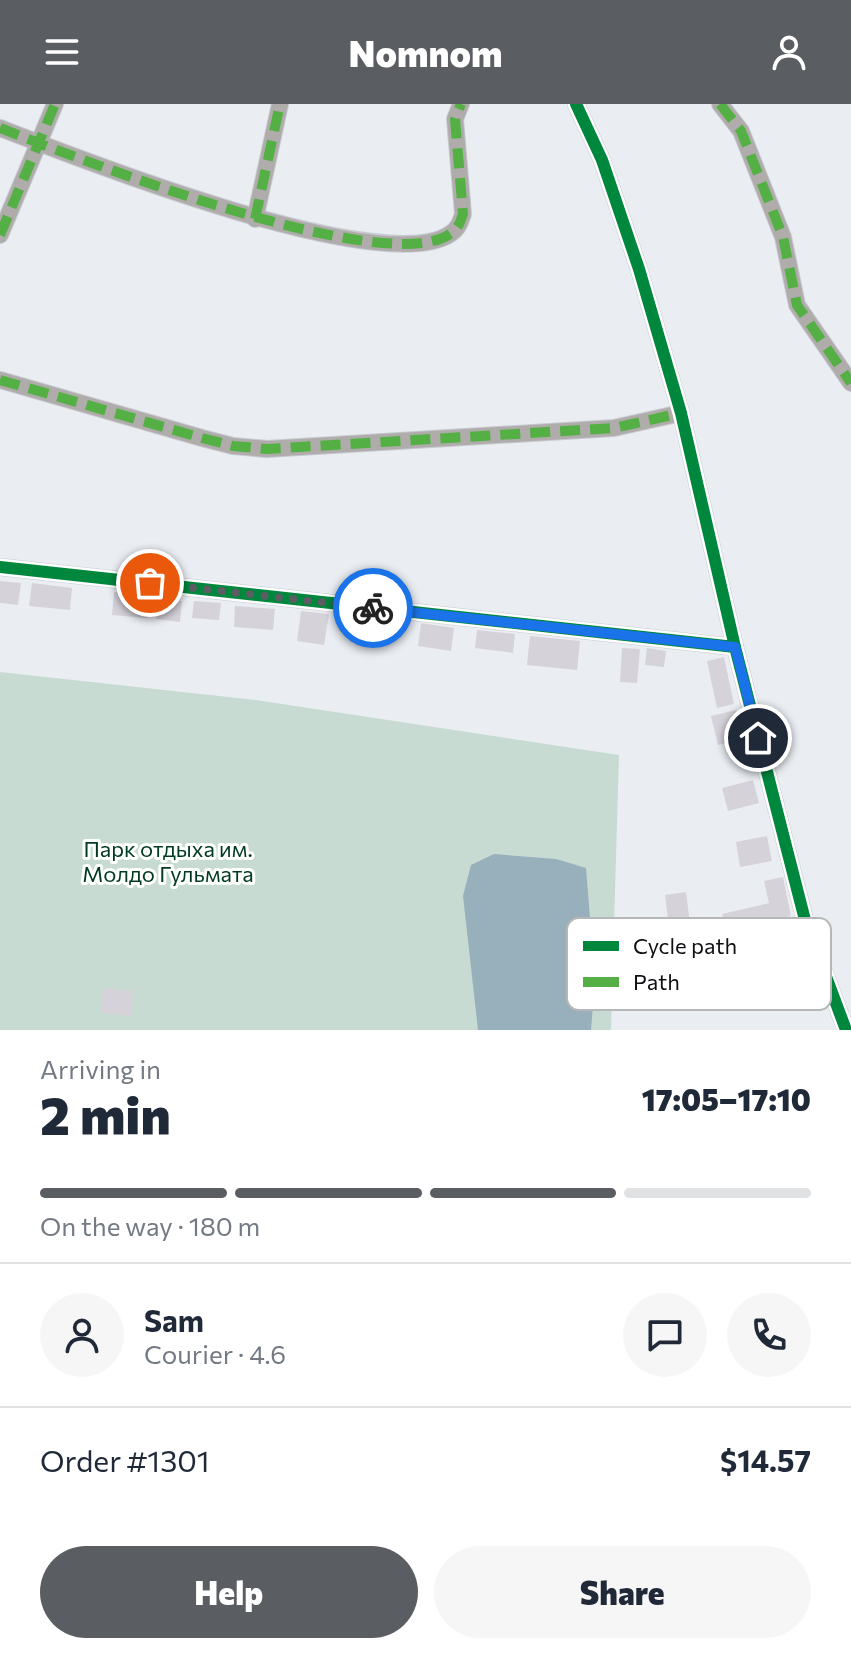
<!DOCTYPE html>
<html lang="en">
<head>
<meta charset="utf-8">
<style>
	body { margin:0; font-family:Commissioner,sans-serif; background:#f6f6f7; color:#1f2937; height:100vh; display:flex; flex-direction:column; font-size:30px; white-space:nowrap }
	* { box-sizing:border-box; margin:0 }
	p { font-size:26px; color:#747a83 }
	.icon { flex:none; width:44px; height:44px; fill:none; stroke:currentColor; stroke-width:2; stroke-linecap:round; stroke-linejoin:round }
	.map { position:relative; height:926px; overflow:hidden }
	.panel { display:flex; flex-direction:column; background:#fff; flex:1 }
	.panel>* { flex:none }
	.pin { position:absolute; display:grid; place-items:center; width:68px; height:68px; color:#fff; margin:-34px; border:4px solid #fff; border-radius:50%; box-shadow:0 2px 8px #0007 }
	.courier { position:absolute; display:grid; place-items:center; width:80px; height:80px; margin:-40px; border:6px solid #1a73e8; border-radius:50%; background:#fff; color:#222; box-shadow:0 2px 10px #0007 }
	.head em { font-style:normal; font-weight:800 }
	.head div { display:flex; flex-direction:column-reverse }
	.head { display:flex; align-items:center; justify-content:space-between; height:136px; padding:0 40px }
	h1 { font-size:52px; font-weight:800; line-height:60px }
	.bar { display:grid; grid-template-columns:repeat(4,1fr); gap:12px 8px; align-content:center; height:96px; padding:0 40px }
	.bar i { height:10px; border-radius:6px; background:#e0e1e3 }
	.bar .current { background:#5a5d61 }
	.bar p { grid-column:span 4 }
	.line { display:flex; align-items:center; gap:20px; padding:0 40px; border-top:2px solid #e0e1e3 }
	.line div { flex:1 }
	.round { display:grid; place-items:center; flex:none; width:84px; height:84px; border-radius:42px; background:#f6f6f7 }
	.button { display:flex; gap:16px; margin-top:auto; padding:16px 40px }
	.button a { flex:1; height:92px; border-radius:48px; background:#5a5d61; color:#fff; font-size:32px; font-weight:800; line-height:92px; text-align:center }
	.button a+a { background:#f6f6f7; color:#1f2937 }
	header { display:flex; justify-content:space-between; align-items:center; height:104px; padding:0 40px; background:#5a5d61; color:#fff; font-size:36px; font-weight:800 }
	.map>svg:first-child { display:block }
	.green { fill:#c8dbd3 }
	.water { fill:#97b0bc }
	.building { fill:#d5d2da }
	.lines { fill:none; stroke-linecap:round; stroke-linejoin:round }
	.lane-casing { stroke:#c7cace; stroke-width:10 }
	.street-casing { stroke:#c7cace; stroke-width:18 }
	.lane { stroke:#afacab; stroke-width:8 }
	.street { stroke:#afacab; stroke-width:16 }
	.quiet { stroke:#54b044; stroke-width:10; stroke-dasharray:20 10; stroke-linecap:butt }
	.cycleway-casing { stroke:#fff; stroke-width:17 }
	.cycleway { stroke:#00873e; stroke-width:12 }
	.done { stroke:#5a5d61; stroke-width:8; stroke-dasharray:0 14.4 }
	.route { stroke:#1a73e8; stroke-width:10 }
	.labels { text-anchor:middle; stroke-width:6; stroke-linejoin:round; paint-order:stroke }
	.park-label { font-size:22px; fill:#003a21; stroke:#fff }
	.key { fill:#fff; stroke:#b6b7b8; stroke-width:2 }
	.key-label { font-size:22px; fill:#0d0f12 }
</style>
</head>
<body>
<header><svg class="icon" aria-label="menu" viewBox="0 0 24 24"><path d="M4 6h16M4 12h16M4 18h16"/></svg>Nomnom<svg class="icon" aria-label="person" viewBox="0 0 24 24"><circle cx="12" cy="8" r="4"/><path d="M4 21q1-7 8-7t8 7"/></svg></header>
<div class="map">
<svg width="851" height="926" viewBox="0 0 851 926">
	<rect width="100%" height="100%" fill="#eaeef3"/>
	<path class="green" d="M0 568 256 596 619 651 611 926H0Z"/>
	<path class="water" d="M494 750 556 755 586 764 595 877 591 926H478L463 792 471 761Z"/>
	<path class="building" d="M0 477 21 479 18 501 0 499Z
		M32 479 72 484 70 506 29 502Z
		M114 488 149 492 147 514 112 511Z
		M158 495 182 497 180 518 156 515Z
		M194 497 221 499 219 516 192 514Z
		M235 502 275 505 273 526 234 523Z
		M301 507 329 510 324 541 297 537Z
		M364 515 389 517 387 541 361 539Z
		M421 519 454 524 451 547 418 542Z
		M477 526 515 530 513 549 475 544Z
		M530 532 580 537 577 566 527 561Z
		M622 544 640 545 637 579 620 578Z
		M647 544 666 547 664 563 645 561Z
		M724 553 734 600 717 604 707 557Z
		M736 606 742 635 718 641 711 612Z
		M753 676 759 699 728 707 722 684Z
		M767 732 772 757 740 763 736 738Z
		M783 773 791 812 726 827 722 810 769 799 764 777Z
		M686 788 691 828 670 831 665 791Z
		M103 884 133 887 131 912 101 909Z"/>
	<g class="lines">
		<g class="lane-casing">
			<path id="lane" d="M622 848 804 816"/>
		</g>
		<g class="street-casing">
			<path id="street" d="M576 0 602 56 639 165 681 309 735 543 805 816 846 926
				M720 0 741 27 783 133 797 201 851 279
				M0 24C77 54 383 175 450 130 458 125 460 119 463 110L455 15 461 0
				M255 115 280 0
				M0 131 55 0
				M0 276 202 334 233 342 267 345 614 324 681 309
				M0 463 735 543"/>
		</g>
		<use href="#lane" class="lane"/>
		<use href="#street" class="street"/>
		<path class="quiet" d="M720 0 741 27 783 133 797 201 851 279
			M0 24C77 54 383 175 450 130 458 125 460 119 463 110L455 15 461 0
			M255 115 280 0
			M0 131 55 0
			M0 276 202 334 233 342 267 345 614 324 681 309"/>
		<g class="cycleway-casing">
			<path id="cycleway" d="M576 0 602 56 639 165 681 309 735 543 805 816 846 926
				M0 463 735 543"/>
		</g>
		<use href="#cycleway" class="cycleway"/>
	</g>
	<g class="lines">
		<path class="done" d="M150 479 373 504"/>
		<path class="route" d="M373 504 735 543 758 634"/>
	</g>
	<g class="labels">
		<g class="park-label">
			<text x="168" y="753">Парк отдыха им.<tspan x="168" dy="25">Молдо Гульмата</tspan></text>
		</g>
	</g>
	<rect x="567" y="814" width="264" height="92" rx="12" class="key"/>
	<rect x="583" y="837" width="36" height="10" fill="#00873e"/>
	<rect x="583" y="873" width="36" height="10" fill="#54b044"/>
	<g class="key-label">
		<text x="633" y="850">Cycle path</text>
		<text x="633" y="886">Path</text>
	</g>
</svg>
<div class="pin" style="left:150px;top:479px;background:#ea580c"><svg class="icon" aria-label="bag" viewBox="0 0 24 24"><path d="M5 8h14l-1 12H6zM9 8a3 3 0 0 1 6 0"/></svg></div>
<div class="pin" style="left:758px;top:634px;background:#1f2937"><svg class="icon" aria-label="home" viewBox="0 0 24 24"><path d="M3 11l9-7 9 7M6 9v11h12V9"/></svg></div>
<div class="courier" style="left:373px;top:504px"><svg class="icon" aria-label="bike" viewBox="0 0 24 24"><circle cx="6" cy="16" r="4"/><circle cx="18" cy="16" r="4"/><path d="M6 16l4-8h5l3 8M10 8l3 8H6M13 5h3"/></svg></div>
</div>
<section class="panel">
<div class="head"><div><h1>2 min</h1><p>Arriving in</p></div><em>17:05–17:10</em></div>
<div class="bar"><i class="current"></i><i class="current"></i><i class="current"></i><i></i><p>On the way · 180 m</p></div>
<div class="line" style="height:144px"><a class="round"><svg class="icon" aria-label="person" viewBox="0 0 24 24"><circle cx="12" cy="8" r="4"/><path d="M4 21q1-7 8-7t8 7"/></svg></a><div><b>Sam</b><p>Courier · 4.6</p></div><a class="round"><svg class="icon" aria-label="chat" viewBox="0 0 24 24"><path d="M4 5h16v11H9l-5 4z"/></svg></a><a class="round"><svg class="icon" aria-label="phone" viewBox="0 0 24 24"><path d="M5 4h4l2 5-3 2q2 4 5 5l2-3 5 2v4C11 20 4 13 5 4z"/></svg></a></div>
<div class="line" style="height:104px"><div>Order #1301</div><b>$14.57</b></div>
<div class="button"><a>Help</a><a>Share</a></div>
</section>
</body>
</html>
